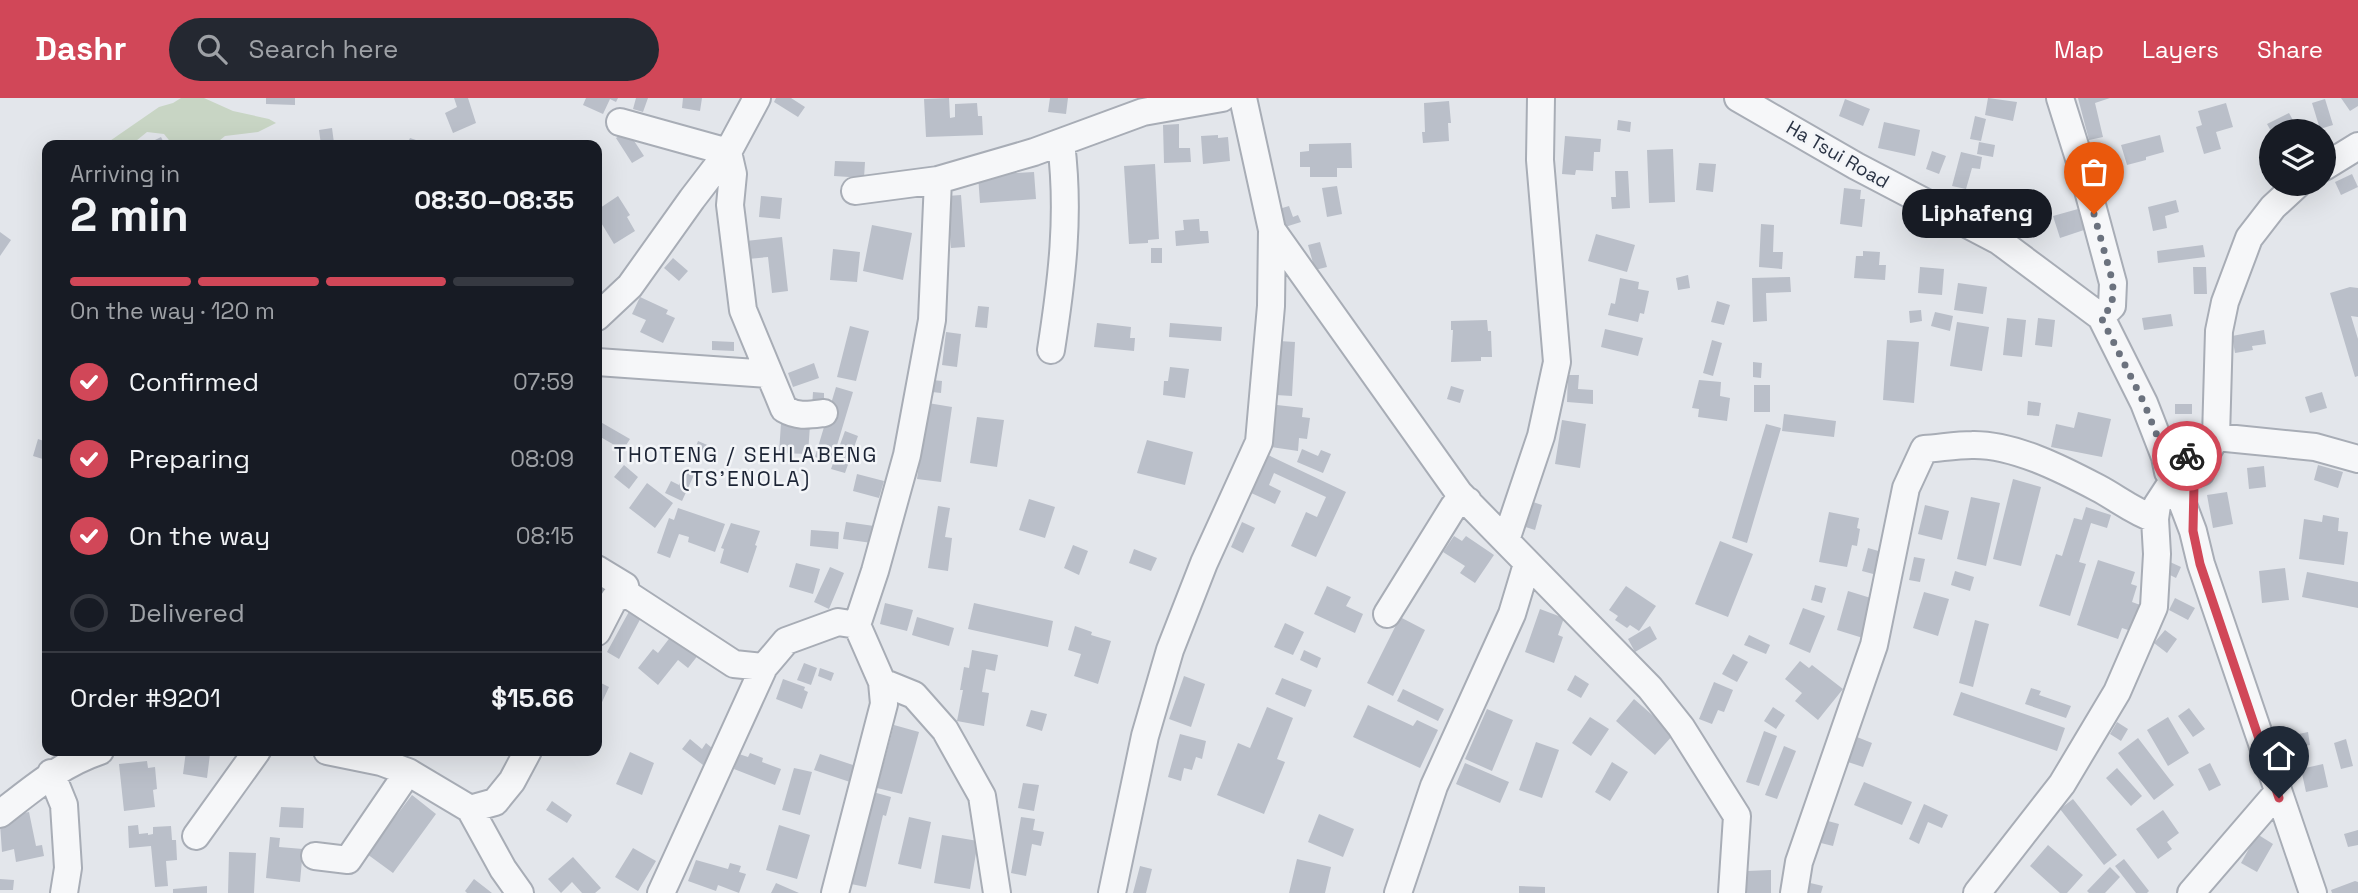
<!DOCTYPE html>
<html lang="en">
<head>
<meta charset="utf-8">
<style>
	body { margin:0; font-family:"Space Grotesk",sans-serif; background:#242831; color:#f1f3f6; height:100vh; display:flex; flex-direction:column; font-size:26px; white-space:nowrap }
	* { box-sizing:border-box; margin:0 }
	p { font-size:23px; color:#9ea1a6 }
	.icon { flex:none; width:38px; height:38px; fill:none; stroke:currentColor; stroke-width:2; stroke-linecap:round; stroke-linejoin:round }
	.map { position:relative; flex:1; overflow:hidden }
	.panel { position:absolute; left:42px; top:42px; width:560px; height:616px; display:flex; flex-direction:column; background:#171b24; border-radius:14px; box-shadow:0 7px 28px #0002 }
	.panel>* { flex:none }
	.fabs { position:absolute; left:2259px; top:21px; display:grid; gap:14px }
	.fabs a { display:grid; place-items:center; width:77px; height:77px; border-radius:50%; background:#171b24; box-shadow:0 7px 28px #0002; font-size:35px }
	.pin { position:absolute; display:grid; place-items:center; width:60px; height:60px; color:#fff; margin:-72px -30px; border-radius:50% 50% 50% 0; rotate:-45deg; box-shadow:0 0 7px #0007 }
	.pin .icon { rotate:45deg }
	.courier { position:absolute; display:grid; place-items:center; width:70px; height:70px; margin:-35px; border:5px solid #d14758; border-radius:50%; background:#fff; color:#222; box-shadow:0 2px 9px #0007 }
	.bubble { position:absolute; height:49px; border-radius:24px; background:#171b24; box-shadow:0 7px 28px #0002; font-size:23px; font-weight:800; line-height:49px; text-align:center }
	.headline em { font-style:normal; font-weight:800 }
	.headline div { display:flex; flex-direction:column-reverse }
	.headline { display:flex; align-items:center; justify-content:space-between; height:119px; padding:0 28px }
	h1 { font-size:46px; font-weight:800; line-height:52px }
	.bar { display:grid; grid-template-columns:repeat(4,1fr); gap:10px 7px; align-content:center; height:84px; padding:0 28px }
	.bar i { height:9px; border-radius:5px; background:#363941 }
	.bar .on { background:#d14758 }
	.bar p { grid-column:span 4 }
	.line { display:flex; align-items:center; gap:18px; padding:0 28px; border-top:2px solid #363941 }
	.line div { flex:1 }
	ol { padding:0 28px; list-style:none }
	li { display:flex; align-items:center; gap:21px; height:77px }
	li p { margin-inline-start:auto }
	li .icon { padding:7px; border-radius:50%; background:#d14758; color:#fff; stroke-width:4 }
	li:last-child { color:#9ea1a6 }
	li i { width:38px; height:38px; border:4px solid #363941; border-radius:50% }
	header { display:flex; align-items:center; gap:42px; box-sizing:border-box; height:98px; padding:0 35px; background:#d14758; color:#fff }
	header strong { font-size:33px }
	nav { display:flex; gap:38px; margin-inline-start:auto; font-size:24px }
	.search { width:490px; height:63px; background:#242831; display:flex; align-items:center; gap:18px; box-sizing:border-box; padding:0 24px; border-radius:38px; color:#9ea1a6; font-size:26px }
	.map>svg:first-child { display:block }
	.green { fill:#c8d5c4 }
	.building { fill:#babfc9 }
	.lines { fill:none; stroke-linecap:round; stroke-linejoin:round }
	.minor-casing { stroke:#a8adb6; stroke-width:30 }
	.minor { stroke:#f6f7f9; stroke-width:26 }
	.done { stroke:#6b727e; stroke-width:7; stroke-dasharray:0 12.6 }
	.route { stroke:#d14758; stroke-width:9 }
	.labels { text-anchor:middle; stroke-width:5; stroke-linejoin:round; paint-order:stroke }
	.street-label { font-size:19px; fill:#2a3344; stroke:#f3f5f8 }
	.neighbourhood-label { font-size:21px; letter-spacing:2px; fill:#1c2435; stroke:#f3f5f8 }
</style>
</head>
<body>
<header>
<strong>Dashr</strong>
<div class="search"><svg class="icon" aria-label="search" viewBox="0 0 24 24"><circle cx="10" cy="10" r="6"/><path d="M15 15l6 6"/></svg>Search here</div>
<nav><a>Map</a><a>Layers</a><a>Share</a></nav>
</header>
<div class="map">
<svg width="2358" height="795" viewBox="0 0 2358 795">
	<rect width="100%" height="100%" fill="#e3e6eb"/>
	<path class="green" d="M181 0H204L233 13 269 21 276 25 258 34 225 38 214 47H173L164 36 147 34 131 47H104L159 9 173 5Z"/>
	<path class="building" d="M266 0H295V7L266 6Z
		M454 0H468L476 25 453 35 445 15 457 9Z
		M586 0H618L616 4 610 1 603 16 583 7Z
		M636 0H648L643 14 633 11Z
		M683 0H702L700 13 682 10Z
		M776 0H791L805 9 798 19 774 4Z
		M949 0 950 20 955 19V6L977 5 978 18H982L983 37 926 39 924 1Z
		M1050 0H1068L1066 16 1048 14Z
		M1988 0 2017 4 2013 23 1985 17Z
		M2078 0H2110L2095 5 2103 39 2089 42Z
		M2341 0H2358V8L2350 13Z
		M1845 1 1870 11 1863 28 1839 18Z
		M2325 1 2333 27 2320 31 2312 5Z
		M1449 3 1451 25H1448L1449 43 1423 45 1422 34H1425L1424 5Z
		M2226 5 2233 29 2216 34 2221 51 2204 56 2196 29 2202 27 2198 13Z
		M2289 15 2299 33H2271L2267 26Z
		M1975 18 1986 21 1981 43 1970 41Z
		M1618 22 1631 24 1630 34 1617 32Z
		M1884 24 1920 32 1915 58 1878 50Z
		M1179 26V50H1190L1191 64 1164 65 1163 27Z
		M332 30 334 45 321 47 319 32Z
		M627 32 644 58 632 65 616 40Z
		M1218 37V40L1228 39 1230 63 1203 66 1201 38Z
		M2160 37 2164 54 2146 59V62L2127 67 2121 47Z
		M1565 38 1601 41 1600 54H1594L1593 73 1576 72 1575 77 1562 76Z
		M161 39 165 47H145Z
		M410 40 425 45 424 47H407Z
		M1979 44 1995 47 1993 59 1977 56Z
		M1351 45 1352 70H1337V79H1310V69H1300V54L1309 53V46Z
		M1673 51 1675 104 1649 105 1647 52Z
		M1932 53 1946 58 1939 76 1926 71Z
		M1961 54 1982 59 1980 71 1972 70 1966 91 1952 88Z
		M2114 54 2120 73 2103 78 2099 59Z
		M835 63 865 64 864 80 834 78Z
		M1699 65 1716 66 1713 94 1696 92Z
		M1155 66 1159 141 1148 142V145L1129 146 1124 68Z
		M1615 73H1628L1630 110 1612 111 1611 99H1616Z
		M1034 74 1036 101 980 105 978 77Z
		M2352 76 2358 89 2341 97 2335 84Z
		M1337 88 1342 116 1327 119 1322 90Z
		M1844 90 1861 92 1860 101H1865L1862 129 1840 126Z
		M961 97 965 149 951 150 947 98Z
		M618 98 630 117 627 119 635 133 614 146 597 118V112Z
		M761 98 782 100 780 121 759 119Z
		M2176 102 2179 114 2165 118 2167 130 2153 133 2148 109Z
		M1289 108 1293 119 1298 117 1301 124 1285 129 1279 111Z
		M2078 111 2084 132 2060 140 2053 118Z
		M1199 121 1200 133H1208L1209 145 1176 148 1175 133 1184 132 1183 122Z
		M1761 126 1774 127 1773 154H1783L1782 171 1759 169Z
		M872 127 912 135 903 182 863 173Z
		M0 134 11 142 0 158Z
		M1596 136 1635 147 1627 174 1588 163Z
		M782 139 788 193 772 195 768 159 748 161 746 143Z
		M1320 144 1327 169 1315 172 1308 147Z
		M2203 147 2205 159 2158 165 2157 153Z
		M1151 150H1162V165H1151Z
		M833 151 860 154 857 184 830 182Z
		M1863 153 1880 154 1879 167H1886L1885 182 1854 180 1856 158H1863Z
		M673 160 688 173 679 183 664 170Z
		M1920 169 1944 171 1942 197 1918 195Z
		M2193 169H2206L2207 196H2194Z
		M1688 177 1690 190 1678 192 1676 180Z
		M1790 179 1791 194 1766 195 1767 223 1753 224 1752 180Z
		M1620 180 1639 184 1638 191 1649 193 1644 216 1640 215 1638 224 1608 217 1611 205 1615 206Z
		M1958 185 1987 189 1983 216 1954 212Z
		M2350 189 2358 190V219L2351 218 2358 241V278L2355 279 2330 195Z
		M640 199 668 212 666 216 675 220 663 245 640 234 646 222 632 216Z
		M1717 203 1730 207 1724 227 1711 224Z
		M978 208 989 209 987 230 975 229Z
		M1921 212 1922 223 1910 225 1909 213Z
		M1935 214 1953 218 1950 233 1931 228Z
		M2171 216 2173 228 2144 232 2142 220Z
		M2007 220 2026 222 2022 259 2003 257Z
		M2038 220 2055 222 2052 249 2035 247Z
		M1487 222 1488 233H1491L1492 259H1481V263L1451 264 1453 232H1451V223Z
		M1957 224 1989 229 1982 273 1950 268Z
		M1097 225 1131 229 1130 240H1135L1134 253 1094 249Z
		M1170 225 1222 229 1221 243 1169 239Z
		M850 228 869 233 856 283 837 279Z
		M1605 231 1643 240 1638 258 1601 249Z
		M2264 232 2266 246 2252 248 2253 252 2235 255 2232 238Z
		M946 234 961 236 957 269 942 267Z
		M1712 242 1722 245 1713 278 1703 275Z
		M1887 242 1919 244 1914 305 1883 302Z
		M712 243 734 244V253L712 252Z
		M1279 243 1295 244 1292 298 1276 297Z
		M1753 264 1762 265 1761 280 1753 279Z
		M814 265 819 280 793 289 788 275Z
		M1170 269 1189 271 1185 300 1163 297 1164 283H1168Z
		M1568 277H1579L1578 291 1593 292V306L1567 304Z
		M933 282 942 283 941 295 932 294Z
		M1699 282 1721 284 1720 298 1730 300 1727 323 1698 319 1699 311 1692 310Z
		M1754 287H1770V314H1754Z
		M1451 288 1464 292 1460 305 1447 301Z
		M836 289 853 294 832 364 815 359Z
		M813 294 824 295V311L812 310Z
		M2322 294 2327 310 2310 315 2305 299Z
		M2028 303 2041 305 2039 318 2027 317Z
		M928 305 952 309 941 384 917 381Z
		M2175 306H2192V316H2175Z
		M1277 307 1303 310 1302 319 1310 320 1307 341 1299 340 1298 353 1271 349Z
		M2078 314 2111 321 2102 359 2051 349 2056 326 2074 330Z
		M1784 316 1836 323 1834 339 1782 333Z
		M977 319 1004 322 997 369 970 365Z
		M597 322 630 341 623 352 597 337Z
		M1562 322 1586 326 1580 370 1555 366Z
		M781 325 810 327 808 356 779 355Z
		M1766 326 1781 330 1747 445 1732 440Z
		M845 333 858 338 845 375 831 371Z
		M38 341 47 344 46 362 33 358Z
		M1147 342 1193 354 1185 387 1137 375Z
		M698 343 712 349 708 360 694 354Z
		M1302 351 1318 358 1321 352 1331 356 1323 375 1297 364Z
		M1266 356 1346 394 1316 459 1291 448 1306 414 1317 419 1326 399 1274 375 1269 387 1281 393 1275 406 1249 394Z
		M624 367 638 379 629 391 614 379Z
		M2318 367 2343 374 2338 390 2314 382Z
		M2264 368 2266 389 2249 391 2247 370Z
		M685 373 694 377 682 403 665 395 671 383 679 387Z
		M857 376 884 383 879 400 853 393Z
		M2013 381 2041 389 2021 468 1993 461Z
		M647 385 673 405 655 430 629 410Z
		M2227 394 2233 426 2213 430 2207 397Z
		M1971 399 2000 405 1986 468 1957 461Z
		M1029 401 1055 409 1045 440 1019 432Z
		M1530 403 1542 407 1535 432 1522 428Z
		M1925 407 1949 413 1942 442 1918 436Z
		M938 408 950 410 945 439 952 440 948 473 928 470Z
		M2086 409 2111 417 2107 430 2091 425 2079 464 2086 466 2070 518 2039 508 2056 456 2062 458 2074 420 2082 422Z
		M678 410 725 426 715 454 688 444 689 439 679 436 670 460 657 455 669 420 674 422Z
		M1829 414 1859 420 1857 430 1860 431 1857 448 1852 447 1847 469 1819 464Z
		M2323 417 2339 420 2338 433 2348 434 2344 467 2299 461 2304 421 2322 424Z
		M846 424 874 428 872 445 843 441Z
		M1242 424 1255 430 1243 455 1231 449Z
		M731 425 760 433 755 447 757 448 748 475 720 465 724 451 721 450Z
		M811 432 839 434 838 451 810 448Z
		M1454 438 1462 443 1466 438 1494 457 1475 485 1460 475 1465 468 1443 454Z
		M1720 443 1753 456 1728 519 1695 506Z
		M1073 447 1088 453 1079 477 1064 470Z
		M1868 450 1882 454 1877 477 1862 473Z
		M1134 451 1157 460 1151 473 1129 465Z
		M1914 459 1925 461 1920 484 1909 482Z
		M2098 462 2135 474 2131 486 2137 488 2132 504 2143 508 2134 534 2122 530 2118 541 2077 527Z
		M2170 464 2181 469 2176 480 2166 475Z
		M796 465 820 471 813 496 789 489Z
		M830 469 844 475 829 511 814 504Z
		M2285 470 2289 502 2262 505 2259 473Z
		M1955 473 1974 479 1970 493 1951 487Z
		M2307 474 2358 484V510L2302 499Z
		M1815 487 1826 490 1822 505 1811 502Z
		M1327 488 1351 499 1346 508 1363 516 1355 535 1314 516Z
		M1626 488 1656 508 1639 533 1630 527 1627 530 1615 522 1618 518 1609 512Z
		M1848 493 1874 501 1863 540 1837 532Z
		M1924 494 1949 501 1938 538 1913 530Z
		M2175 500 2195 510 2188 522 2169 512Z
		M885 505 913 512 907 533 880 526Z
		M974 505 1053 523 1048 549 968 531Z
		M632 508 644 514 619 561 607 554Z
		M1803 510 1825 518 1810 555 1789 546Z
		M1540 511 1564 520 1558 537 1563 539 1554 565 1525 554Z
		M917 519 954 530 949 548 912 537Z
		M1400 519 1425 532 1393 598 1367 585Z
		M1975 522 1989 526 1973 589 1959 585Z
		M1285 525 1304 534 1293 557 1274 549Z
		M1075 528 1092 534 1091 537 1111 543 1098 586 1074 578 1081 556 1068 552Z
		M1650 528 1657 541 1635 554 1628 541Z
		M2165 532 2177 541 2167 555 2154 545Z
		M675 533 699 556 688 570 678 562 658 587 638 570 653 551 658 555Z
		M1749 537 1770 547 1766 556 1744 547Z
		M972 552 998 557 995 573 986 571 982 594 989 595 984 628 957 623 963 592H960L964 569 969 570Z
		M1304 552 1321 560 1317 570 1300 562Z
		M1733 556 1748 564 1737 584 1722 576Z
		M1800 563 1809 570 1812 567 1843 591 1818 622 1795 603 1802 595 1785 581Z
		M804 565 817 570 811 587 797 582Z
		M820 570 834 575 831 583 818 578Z
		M1575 577 1589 586 1581 600 1567 592Z
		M1184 578 1205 586 1191 629 1169 621Z
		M1282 580 1312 592 1305 609 1275 596Z
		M783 581 805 589 804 592 808 594 802 611 776 601Z
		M597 583 609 589 597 615Z
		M1714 584 1733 592 1724 614 1718 612 1712 626 1699 621Z
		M2031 590 2041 593 2039 597 2071 608 2066 620 2025 606Z
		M1403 591 1444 611 1438 623 1397 603Z
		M1961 594 2065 630 2057 653 1953 617Z
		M1634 601 1674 636 1655 657 1616 623Z
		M1368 607 1413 628 1417 622 1438 632 1420 670 1353 639Z
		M1267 609 1293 620 1277 661 1285 664 1264 716 1217 697 1238 645 1250 650Z
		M1773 609 1785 617 1776 631 1764 623Z
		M2189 610 2205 631 2193 639 2178 618Z
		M1487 611 1513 622 1492 673 1465 661Z
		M1031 612 1047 616 1042 633 1026 628Z
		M1590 619 1609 631 1591 658 1572 645Z
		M2168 619 2189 655 2168 668 2147 632Z
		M2117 624 2128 631 2121 643 2110 636Z
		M894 627 919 634 902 696 877 690Z
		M1764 633 1777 638 1759 688 1746 684Z
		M2308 634 2310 647 2288 652 2285 639Z
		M1180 636 1206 643 1202 661 1196 659 1192 672 1184 670 1181 683 1168 679Z
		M1857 639 1872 645 1863 669 1848 664Z
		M2138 640 2174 687 2154 702 2118 655Z
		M690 641 702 651 706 645 718 655 707 670 682 651Z
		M2346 641 2353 668 2341 671 2334 645Z
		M1536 644 1559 652 1542 700 1519 692Z
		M1784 648 1796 653 1777 701 1765 697Z
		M186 653 210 656 207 680 183 676Z
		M630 654 654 665 642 697 616 686Z
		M750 655 763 660 762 664 781 671 775 687 734 671 739 656 748 659Z
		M820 656 859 669 853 685 814 672Z
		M147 663 148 670 155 669 157 691 153 692 155 709 124 713 119 666Z
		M1612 664 1628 674 1610 703 1595 694Z
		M1465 665 1509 684 1500 705 1456 686Z
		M2210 665 2221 687 2209 693 2198 671Z
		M2323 666 2328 689 2306 694 2301 671Z
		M794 670 812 674 800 717 782 712Z
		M2117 670 2142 698 2131 708 2106 680Z
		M1864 684 1912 704 1902 727 1854 707Z
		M1023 685 1039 687 1034 713 1018 710Z
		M873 694 891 699 886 718 883 717 866 789 851 786Z
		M412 697 436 716 393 775 367 756Z
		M2073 701 2117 757 2104 767 2060 711Z
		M552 703 572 717 567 725 546 712Z
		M1924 706 1948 717 1942 730 1928 724 1919 746 1909 741Z
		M281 709 304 710 303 730 279 729Z
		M2163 712 2179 735 2167 744 2172 751 2158 761 2136 731Z
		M29 714 36 748 42 747 44 758 16 764 14 751 2 754 0 726 15 723 13 717Z
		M1319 716 1354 731 1343 759 1308 744Z
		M909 719 931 724 921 771 898 766Z
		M1021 719 1035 721 1033 732 1044 734 1041 748 1032 746 1026 778 1011 775Z
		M1828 723 1839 726 1833 748 1821 745Z
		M138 727 139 736 148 735V737L153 736V729L171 728 172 742H176L177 762 166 763 168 788 155 789 151 748 129 750 128 728Z
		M779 727 810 737 797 781 766 772Z
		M2358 732V747L2348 749 2344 736Z
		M2257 736 2273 746 2257 774 2241 765Z
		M942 737 978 743 970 791 934 785Z
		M270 739 280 740 279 749 303 751 300 784 266 780Z
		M2048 747 2083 777 2067 795H2060L2030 768Z
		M633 750 656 763 638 793 615 779Z
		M229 754 256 755 254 795H228Z
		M573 759 601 790 595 795H582L572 784 561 795 548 781Z
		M1297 761 1331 769 1325 795H1289Z
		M2124 761 2149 793 2147 795H2136L2115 768Z
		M696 762 728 771 730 765 741 768 739 774 746 776 739 795 718 787 716 793 688 783Z
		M1140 768 1152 771 1146 795H1133Z
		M2110 769 2120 779 2105 795H2089L2087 793Z
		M1771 772V795H1747V773Z
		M0 781 14 782 13 792H0Z
		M474 781 492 795H467L465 793Z
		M2355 783 2358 784V795H2332L2331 792Z
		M1806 784 1823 788 1821 795H1803Z
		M776 785 799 795H771Z
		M207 788V795H173V791Z
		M1519 788 1545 789V795H1519Z"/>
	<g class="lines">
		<g class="minor-casing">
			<path id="minor" d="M1243 0 1272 132 1459 395 1650 590 1681 629 1737 718 1732 795
				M1738 0 1856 68 1999 143 2101 219 2144 305 2165 359 2168 374
				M2060 0 2082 70 2113 185 2112 208 2101 219
				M620 24 728 54
				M728 54 733 76 730 107 743 212 784 311C798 319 808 317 824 315
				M2324 69 2358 48
				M855 93 938 82
				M597 219 630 188 692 101 728 54 757 0
				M1051 252C1062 181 1070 117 1061 45
				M597 264 769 276
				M2216 339 2315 349 2358 361
				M2201 374 2207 355 2216 339 2219 233 2225 204 2249 140 2273 109 2298 86
				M2176 388 2193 433 2201 466 2313 795
				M1506 442 1541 338 1557 264 1540 62 1541 0
				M597 471 625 488 627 496 734 566 764 569
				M1387 516 1454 408 1468 403
				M597 534 614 501 627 496
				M327 653 381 664 408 674 470 711 495 704 512 683 528 653
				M51 675 64 707 68 770 64 795
				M470 711 503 771 520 795
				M0 716C32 691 61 666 100 653
				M196 738 257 653
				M315 758 348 762 408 674
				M661 795 764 569 786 543 838 524 857 527
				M835 795 884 606 882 584
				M997 795 982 698 945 632 914 597 882 584 857 527 875 473 907 357 932 222 938 82 1034 54 1143 14 1222 0
				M1112 795 1145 638 1170 552 1204 465 1259 344 1271 208 1272 132
				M1398 795 1434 688 1512 516 1527 466
				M1794 795 1799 764 1874 547 1906 390 1924 351C1940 350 1956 347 1972 347 2013 346 2062 371 2098 390 2117 400 2134 414 2155 421
				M1977 795 2062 686 2117 594 2154 509 2157 456 2155 421 2157 407 2172 384
				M2191 795 2278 694"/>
		</g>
		<use href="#minor" class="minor"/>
	</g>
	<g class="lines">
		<path class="done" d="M2094 116 2113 185 2112 208 2101 219 2144 305 2160 345 2172 354 2187 358"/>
		<path class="route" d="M2187 358 2198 364 2201 374 2194 386 2193 433 2200 466 2279 700"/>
	</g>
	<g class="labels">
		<g class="street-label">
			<text transform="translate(1838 56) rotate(30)" y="7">Ha Tsui Road</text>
		</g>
		<g class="neighbourhood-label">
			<text x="746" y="364">THOTENG / SEHLABENG<tspan x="746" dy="24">(TS'ENOLA)</tspan></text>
		</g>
	</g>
</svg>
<div class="fabs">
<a><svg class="icon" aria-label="layers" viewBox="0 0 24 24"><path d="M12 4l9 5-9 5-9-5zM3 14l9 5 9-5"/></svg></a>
</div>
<div class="pin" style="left:2094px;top:116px;background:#ea580c"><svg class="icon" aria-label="bag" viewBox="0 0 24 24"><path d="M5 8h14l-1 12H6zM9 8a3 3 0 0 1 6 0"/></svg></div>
<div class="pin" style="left:2279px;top:700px;background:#1f2937"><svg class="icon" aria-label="home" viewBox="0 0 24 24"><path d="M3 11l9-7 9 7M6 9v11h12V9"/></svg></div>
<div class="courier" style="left:2187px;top:358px"><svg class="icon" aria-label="bike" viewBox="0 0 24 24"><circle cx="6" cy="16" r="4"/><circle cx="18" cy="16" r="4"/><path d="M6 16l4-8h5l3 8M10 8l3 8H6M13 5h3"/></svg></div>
<div class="bubble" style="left:1902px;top:91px;width:150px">Liphafeng</div>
<section class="panel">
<div class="headline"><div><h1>2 min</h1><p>Arriving in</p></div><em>08:30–08:35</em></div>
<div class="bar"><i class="on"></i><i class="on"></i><i class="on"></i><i></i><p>On the way · 120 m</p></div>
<ol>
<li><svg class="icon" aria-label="check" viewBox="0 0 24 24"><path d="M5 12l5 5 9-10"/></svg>Confirmed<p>07:59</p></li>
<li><svg class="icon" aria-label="check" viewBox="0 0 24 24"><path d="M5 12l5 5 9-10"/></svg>Preparing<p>08:09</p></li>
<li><svg class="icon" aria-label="check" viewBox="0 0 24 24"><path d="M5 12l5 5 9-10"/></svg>On the way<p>08:15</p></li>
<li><i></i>Delivered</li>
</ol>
<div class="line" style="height:91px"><div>Order #9201</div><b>$15.66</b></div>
</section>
</div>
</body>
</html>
